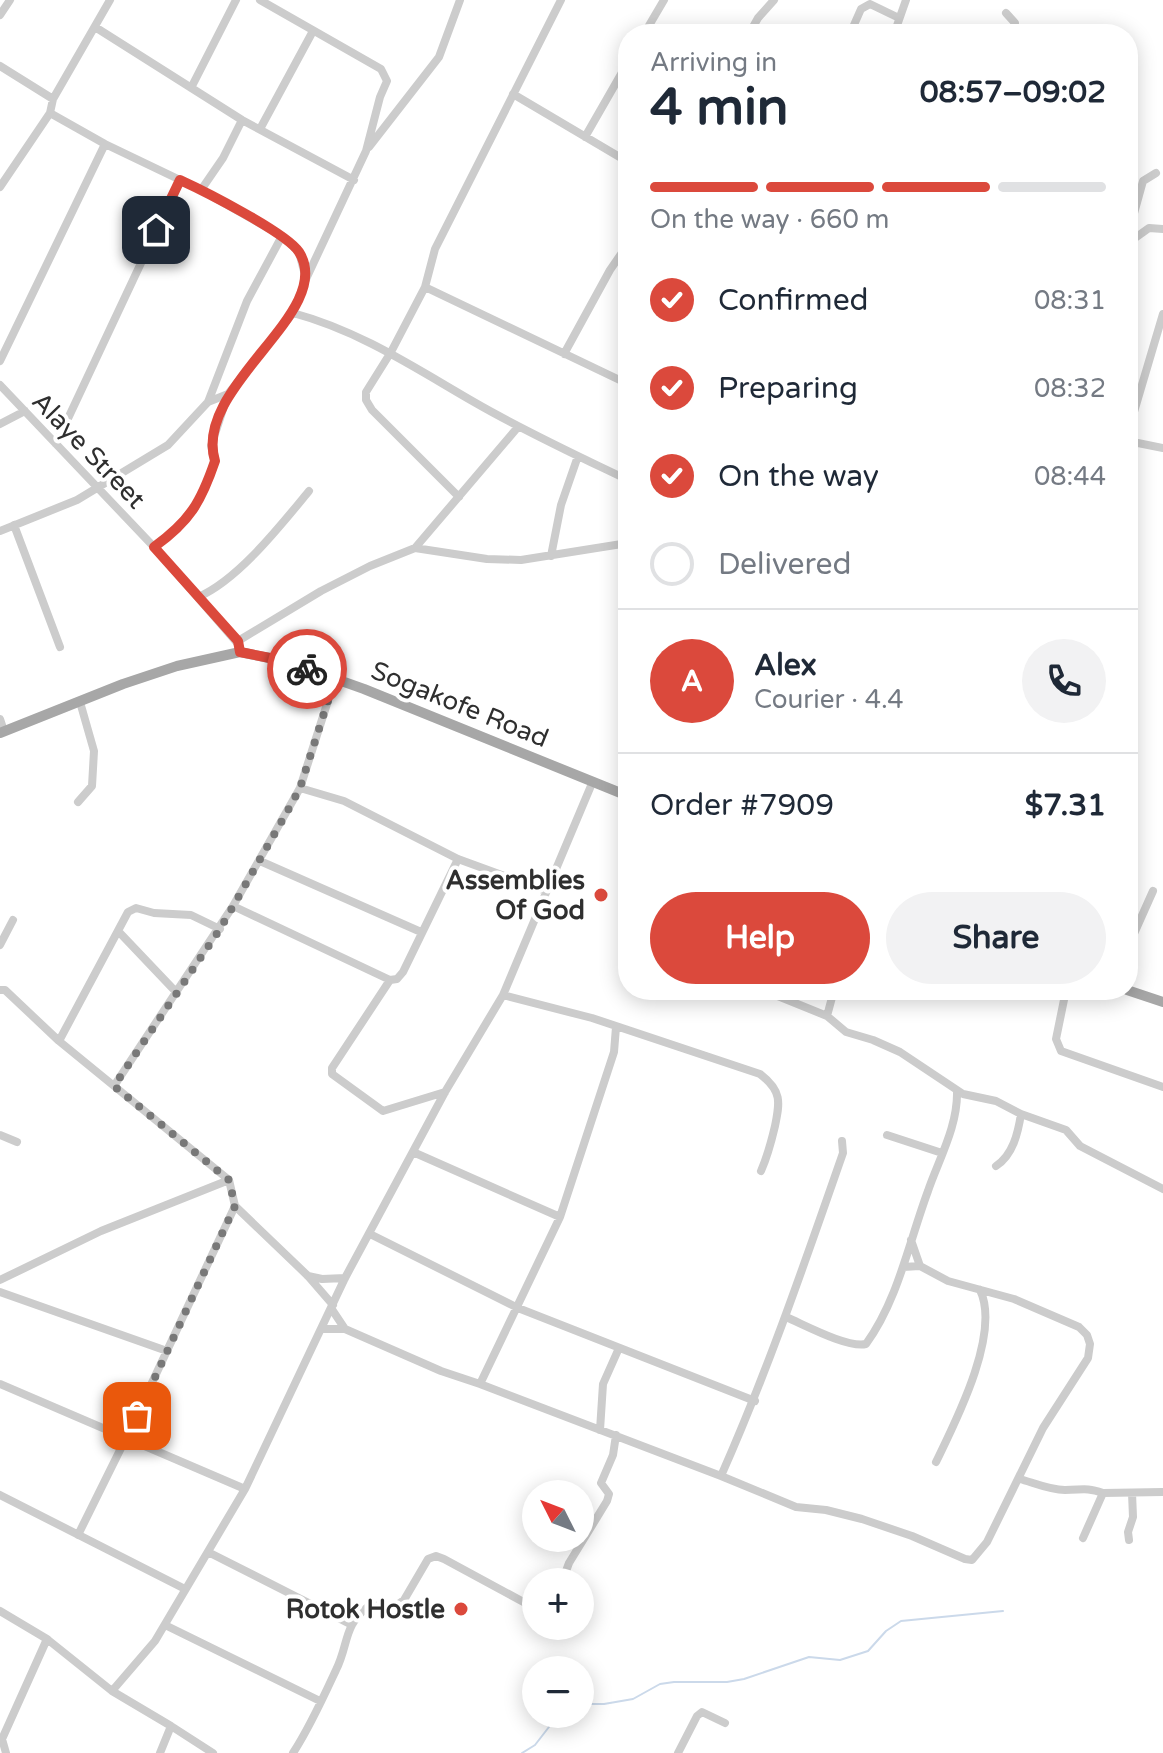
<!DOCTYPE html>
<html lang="en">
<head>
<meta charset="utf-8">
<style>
	body { margin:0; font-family:"Varela Round",sans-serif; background:#f2f2f3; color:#1f2937; height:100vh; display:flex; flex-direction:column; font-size:30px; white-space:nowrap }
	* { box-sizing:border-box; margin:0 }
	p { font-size:26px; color:#747a83 }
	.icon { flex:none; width:44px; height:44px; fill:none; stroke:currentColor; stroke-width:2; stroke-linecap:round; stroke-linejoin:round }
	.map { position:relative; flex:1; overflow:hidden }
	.drawer { position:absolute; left:618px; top:24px; width:520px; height:976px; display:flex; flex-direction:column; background:#fff; border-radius:32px; box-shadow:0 4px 20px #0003 }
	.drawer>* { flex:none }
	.needle { width:52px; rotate:312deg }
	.fabs { position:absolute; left:522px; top:1480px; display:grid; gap:16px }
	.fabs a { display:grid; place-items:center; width:72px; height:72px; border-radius:50%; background:#fff; box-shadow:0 4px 20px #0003; font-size:40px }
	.pin { position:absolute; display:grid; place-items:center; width:68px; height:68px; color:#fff; margin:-34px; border-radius:16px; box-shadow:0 4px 12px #0006 }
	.courier { position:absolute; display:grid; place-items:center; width:80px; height:80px; margin:-40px; border:6px solid #db493c; border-radius:50%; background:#fff; color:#222; box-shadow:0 2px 10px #0007 }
	.overview em { font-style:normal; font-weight:700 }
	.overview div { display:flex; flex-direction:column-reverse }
	.overview { display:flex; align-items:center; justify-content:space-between; height:136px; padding:0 32px }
	h1 { font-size:52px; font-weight:700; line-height:60px }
	.bar { display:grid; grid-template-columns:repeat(4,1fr); gap:12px 8px; align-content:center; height:96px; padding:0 32px }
	.bar i { height:10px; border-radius:6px; background:#e0e1e3 }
	.bar .active { background:#db493c }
	.bar p { grid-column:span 4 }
	.line { display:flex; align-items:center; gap:20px; padding:0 32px; border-top:2px solid #e0e1e3 }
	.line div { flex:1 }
	.round { display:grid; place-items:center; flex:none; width:84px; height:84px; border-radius:42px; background:#f2f2f3 }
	ol { padding:0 32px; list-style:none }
	li { display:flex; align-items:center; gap:24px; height:88px }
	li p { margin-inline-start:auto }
	li .icon { padding:8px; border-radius:50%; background:#db493c; color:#fff; stroke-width:4 }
	li:last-child { color:#747a83 }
	li i { width:44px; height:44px; border:4px solid #e0e1e3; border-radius:50% }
	.cta { display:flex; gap:16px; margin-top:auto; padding:16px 32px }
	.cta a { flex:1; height:92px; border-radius:48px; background:#db493c; color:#fff; font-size:32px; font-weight:700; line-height:92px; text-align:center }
	.cta a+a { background:#f2f2f3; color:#1f2937 }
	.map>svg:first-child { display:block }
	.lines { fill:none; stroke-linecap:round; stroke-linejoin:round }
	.stream { stroke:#cbd9ea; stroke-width:2 }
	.minor { stroke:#ccc; stroke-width:8 }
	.major { stroke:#a7a7a7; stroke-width:10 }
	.done { stroke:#787878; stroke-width:8; stroke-dasharray:0 14.4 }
	.route { stroke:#db493c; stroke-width:10 }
	.poi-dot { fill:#db493c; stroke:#fff; stroke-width:3 }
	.labels { text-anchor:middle; stroke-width:8; stroke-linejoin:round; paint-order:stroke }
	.street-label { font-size:26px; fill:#2f2f2f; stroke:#fff }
	.poi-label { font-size:26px; font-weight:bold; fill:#2f2f2f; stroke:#fff; text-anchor:end }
</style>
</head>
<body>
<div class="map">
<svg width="1163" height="1753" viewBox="0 0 1163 1753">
	<rect width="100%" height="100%" fill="#fff"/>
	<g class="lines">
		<path class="stream" d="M580 1704H604L633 1699 660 1684 674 1682H727L744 1679 809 1657 840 1660 868 1651 886 1631 901 1621 1003 1611
			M522 1753 535 1745 559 1714"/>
		<path class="minor" d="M1006 13 1015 23 1013 34
			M0 15 10 0
			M95 27 242 120 354 180
			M644 34 664 0
			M749 34 758 18 774 0
			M850 34 861 9 870 4 899 18
			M894 34 906 0
			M0 66 53 99
			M191 88 236 0
			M513 94 628 162
			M50 113 105 144 201 190 282 236 299 252 306 279
			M260 129 313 31
			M585 137 628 62
			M369 147 439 57 460 0
			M0 187 50 113 53 99 110 0
			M201 190 223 158 242 120
			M1128 235 1143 181 1156 173
			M1128 243 1149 228 1163 229
			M425 287 628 384
			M293 313C360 331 415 368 474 402 524 431 576 455 628 480
			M564 354 610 270 628 244
			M0 361 105 144
			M0 385 154 547 238 644
			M208 402 228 394 293 313 306 279 366 151 380 97 387 81 381 69 260 0
			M0 424 25 411
			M1128 432 1163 314
			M1128 441 1163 448
			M56 444 180 180
			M459 497 372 410 366 400V392L391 352 425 287 435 249 561 0
			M14 525 60 647
			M0 531 77 500 168 445 208 402 247 301 282 236
			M154 547C190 521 202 502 215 461L211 446 228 394
			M415 548 518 427
			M551 556 561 505 578 456
			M198 597C238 580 281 525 309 491
			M238 641 321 591 370 566 415 548 487 559 521 560 628 543
			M0 719 4 731
			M593 781 503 995 592 1018 760 1074C782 1091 780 1102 775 1126 771 1143 768 1155 761 1171
			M300 788 344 801 458 859 546 891
			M78 802 92 786 94 751 80 702
			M260 861 421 932
			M233 906 300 788 335 679
			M119 932 177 993
			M0 945 13 920
			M1128 947 1153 891
			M390 980 332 1068V1074L383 1111 445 1092
			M0 990H5L59 1041 229 1180 235 1206 126 1438 245 1489
			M763 990 827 1016 846 1032 873 1040 900 1052 963 1094 996 1101 1021 1114 1066 1130 1080 1146 1163 1189
			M1066 990 1056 1039 1061 1051 1163 1087
			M827 1016 834 990
			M616 1027 614 1052 560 1217 480 1384 721 1476 796 1507 826 1510 862 1519 912 1536 965 1559 972 1560 987 1542 1043 1428 1088 1358 1090 1344 1087 1335 1079 1327 1014 1299 948 1281 920 1266 903 1267
			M59 1041 128 912 136 908 154 913 191 915 220 929
			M114 1086 233 906 390 980 397 979 403 972 458 859
			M0 1135 17 1142
			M887 1135 942 1153
			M413 1152 560 1217
			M996 1166C1013 1155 1018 1133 1021 1114
			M235 1206 307 1275 333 1305
			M370 1234 518 1308 755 1401
			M911 1240 920 1266
			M308 1276 322 1279 345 1278
			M0 1280 101 1231 229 1180
			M0 1292 167 1351
			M331 1308 345 1329
			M786 1317C805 1325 847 1348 866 1344 898 1300 909 1242 928 1191 939 1159 958 1126 957 1091
			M322 1329H345L441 1371 480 1384
			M0 1384 126 1438 78 1535
			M600 1430 603 1384 619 1348
			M936 1462C956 1421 1001 1333 980 1290
			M721 1476C768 1370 805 1262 843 1153L842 1141
			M1020 1479C1034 1483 1050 1490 1065 1490 1083 1490 1085 1487 1103 1493
			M0 1495 185 1589
			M1083 1538 1103 1493 1163 1492
			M1129 1540 1128 1532 1133 1517 1132 1493
			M208 1552 350 1624
			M562 1582 569 1563 607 1501 609 1494 601 1483 613 1455 616 1435
			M0 1611 47 1639 112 1691 155 1641 245 1489 345 1278 445 1092 503 995
			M165 1625 320 1701
			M112 1691 171 1726 160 1753
			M171 1726 213 1753
			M6 1753 2 1739 47 1639
			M293 1753C310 1727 323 1698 336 1670 349 1644 343 1625 369 1606L397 1605 404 1600 428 1559 436 1556 444 1559 529 1605 536 1606
			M678 1753 697 1716 702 1712 725 1723"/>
		<path class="major" d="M0 733 123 684 177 666 240 652 288 662 364 689 628 796
			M1127 990 1163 1002"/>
	</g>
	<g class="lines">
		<path class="done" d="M137 1416 235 1206 229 1180 114 1086 220 929 287 812 300 788 335 679 307 669"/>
		<path class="route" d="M156 230 180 180C204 191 287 233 299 252 337 312 192 386 215 461 201 502 190 521 154 547L238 641 240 652 270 658 307 669"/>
	</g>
	<g class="poi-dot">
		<circle cx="601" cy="895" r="8"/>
		<circle cx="461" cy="1609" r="8"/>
	</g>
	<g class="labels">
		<g class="street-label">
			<text transform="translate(89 450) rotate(46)" y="9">Alaye Street</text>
			<text transform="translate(460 704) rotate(22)" y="9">Sogakofe Road</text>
		</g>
		<g class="poi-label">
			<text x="585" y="889">Assemblies<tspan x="585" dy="30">Of God</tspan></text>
			<text x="445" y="1618">Rotok Hostle</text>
		</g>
	</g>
</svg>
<div class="fabs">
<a><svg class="needle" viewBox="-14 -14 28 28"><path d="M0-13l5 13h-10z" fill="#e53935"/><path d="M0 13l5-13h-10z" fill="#747a83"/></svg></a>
<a>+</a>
<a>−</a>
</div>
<div class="pin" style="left:137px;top:1416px;background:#ea580c"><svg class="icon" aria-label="bag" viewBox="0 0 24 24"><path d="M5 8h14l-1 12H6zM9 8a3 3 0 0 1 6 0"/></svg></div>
<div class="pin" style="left:156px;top:230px;background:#1f2937"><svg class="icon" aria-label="home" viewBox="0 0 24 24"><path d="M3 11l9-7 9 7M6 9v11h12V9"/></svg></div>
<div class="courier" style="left:307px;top:669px"><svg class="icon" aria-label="bike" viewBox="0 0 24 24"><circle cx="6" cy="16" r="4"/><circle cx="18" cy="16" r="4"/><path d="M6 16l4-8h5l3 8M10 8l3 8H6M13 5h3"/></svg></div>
<section class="drawer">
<div class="overview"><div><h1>4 min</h1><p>Arriving in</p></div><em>08:57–09:02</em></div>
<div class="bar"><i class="active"></i><i class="active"></i><i class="active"></i><i></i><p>On the way · 660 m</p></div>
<ol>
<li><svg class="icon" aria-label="check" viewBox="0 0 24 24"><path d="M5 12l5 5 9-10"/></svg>Confirmed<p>08:31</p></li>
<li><svg class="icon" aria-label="check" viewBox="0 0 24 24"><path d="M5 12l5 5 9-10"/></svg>Preparing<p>08:32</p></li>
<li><svg class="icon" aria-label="check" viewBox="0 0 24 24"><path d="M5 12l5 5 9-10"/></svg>On the way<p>08:44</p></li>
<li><i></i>Delivered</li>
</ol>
<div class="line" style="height:144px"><b class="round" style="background:#db493c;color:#fff">A</b><div><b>Alex</b><p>Courier · 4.4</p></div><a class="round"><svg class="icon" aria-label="phone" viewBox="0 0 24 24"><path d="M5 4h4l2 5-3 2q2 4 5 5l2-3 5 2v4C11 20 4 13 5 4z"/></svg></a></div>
<div class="line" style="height:104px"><div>Order #7909</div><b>$7.31</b></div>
<div class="cta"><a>Help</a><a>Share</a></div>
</section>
</div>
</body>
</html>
